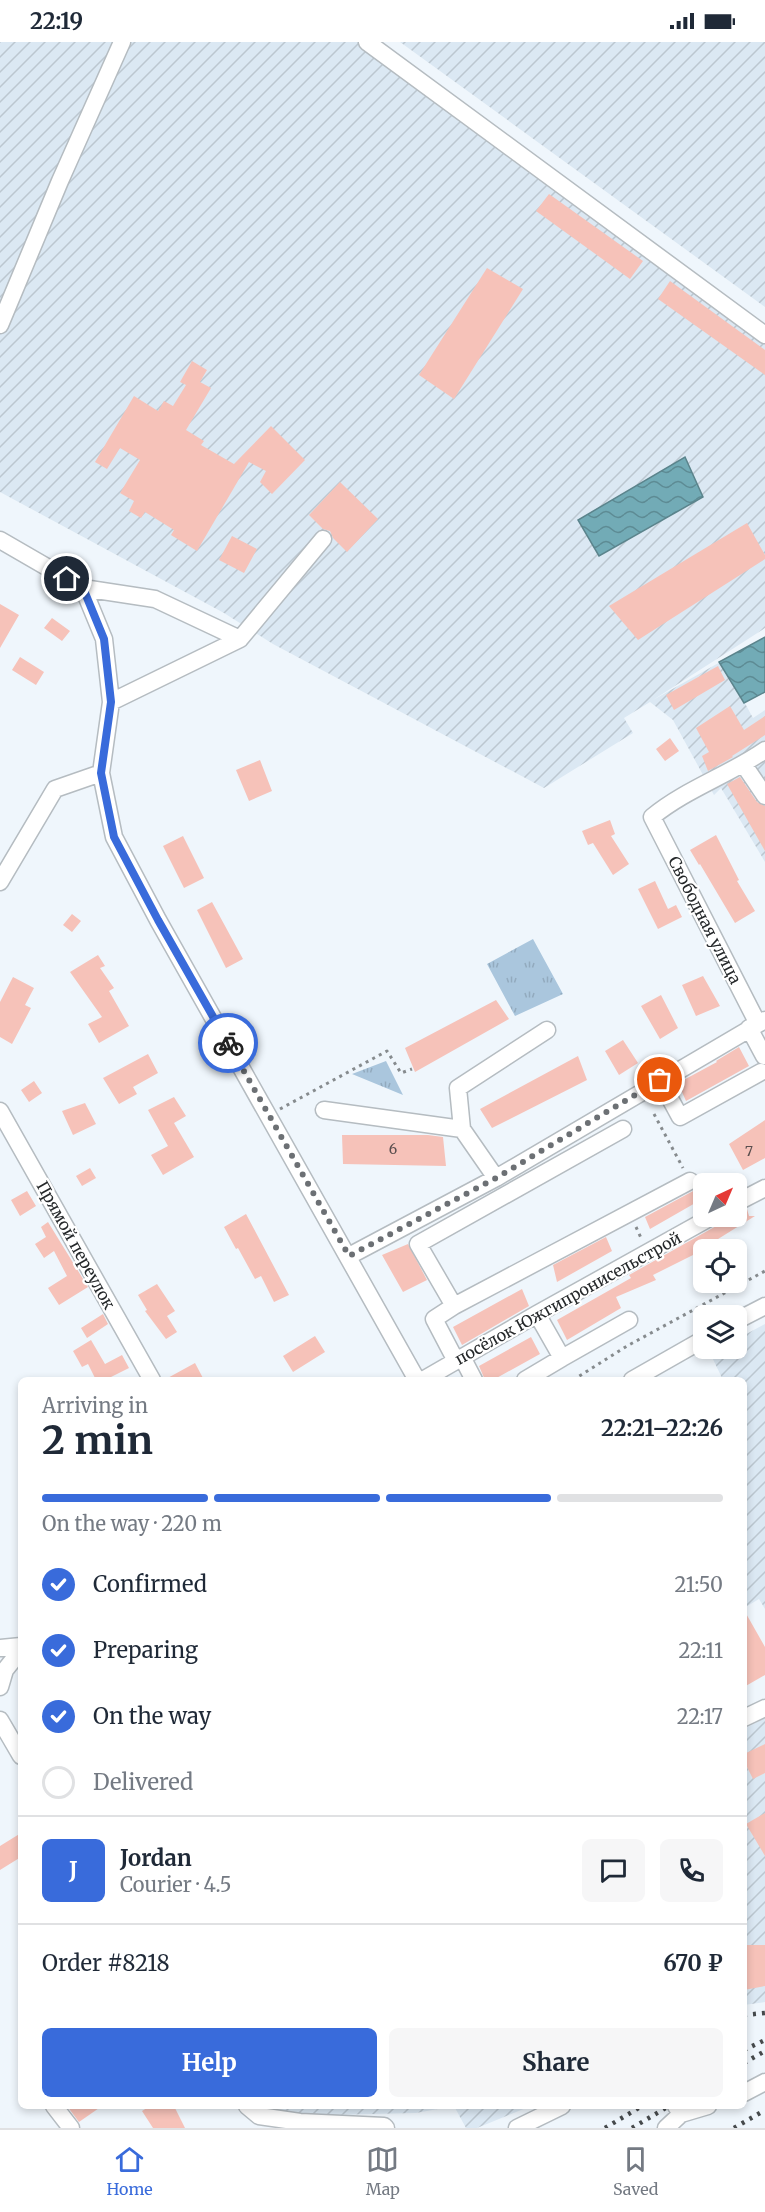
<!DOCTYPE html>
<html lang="en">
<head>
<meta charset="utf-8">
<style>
	body { margin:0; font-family:Merriweather,serif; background:#f6f6f7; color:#1f2937; height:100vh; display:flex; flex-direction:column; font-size:22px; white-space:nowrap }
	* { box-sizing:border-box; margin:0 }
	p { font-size:20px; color:#747a83 }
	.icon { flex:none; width:33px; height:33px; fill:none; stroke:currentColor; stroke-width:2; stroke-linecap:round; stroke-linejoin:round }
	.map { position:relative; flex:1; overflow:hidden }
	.drawer { position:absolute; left:18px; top:1335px; width:729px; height:732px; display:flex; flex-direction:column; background:#fff; border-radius:9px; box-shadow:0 3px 9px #0003 }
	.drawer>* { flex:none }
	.needle { width:39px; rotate:44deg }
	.buttons { position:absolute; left:693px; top:1131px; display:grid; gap:12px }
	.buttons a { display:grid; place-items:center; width:54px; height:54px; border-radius:9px; background:#fff; box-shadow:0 3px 9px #0003; font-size:30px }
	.pin { position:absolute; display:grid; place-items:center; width:51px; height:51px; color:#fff; margin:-26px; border:3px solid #fff; border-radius:50%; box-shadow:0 2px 6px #0007 }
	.courier { position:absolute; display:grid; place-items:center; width:60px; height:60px; margin:-30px; border:4px solid #396bdb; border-radius:50%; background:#fff; color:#222; box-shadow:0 2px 8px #0007 }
	.overview em { font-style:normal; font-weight:700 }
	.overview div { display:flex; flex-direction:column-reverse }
	.overview { display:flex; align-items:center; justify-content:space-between; height:102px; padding:0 24px }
	h1 { font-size:39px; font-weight:700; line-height:45px }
	.bar { display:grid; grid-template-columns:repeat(4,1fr); gap:9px 6px; align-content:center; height:72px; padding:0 24px }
	.bar i { height:8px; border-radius:4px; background:#e0e1e3 }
	.bar .selected { background:#396bdb }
	.bar p { grid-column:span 4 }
	.line { display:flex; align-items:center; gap:15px; padding:0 24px; border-top:2px solid #e0e1e3 }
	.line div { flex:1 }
	.round { display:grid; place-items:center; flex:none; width:63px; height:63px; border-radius:9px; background:#f6f6f7 }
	ol { padding:0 24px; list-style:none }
	li { display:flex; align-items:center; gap:18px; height:66px }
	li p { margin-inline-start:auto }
	li .icon { padding:6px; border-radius:50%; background:#396bdb; color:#fff; stroke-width:4 }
	li:last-child { color:#747a83 }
	li i { width:33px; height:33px; border:3px solid #e0e1e3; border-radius:50% }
	.button { display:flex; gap:12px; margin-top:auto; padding:12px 24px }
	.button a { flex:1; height:69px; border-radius:9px; background:#396bdb; color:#fff; font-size:24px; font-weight:700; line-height:69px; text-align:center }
	.button a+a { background:#f6f6f7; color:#1f2937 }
	.status { display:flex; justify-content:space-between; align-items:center; height:42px; padding:0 30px; background:#fff; direction:ltr }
	.status svg { height:16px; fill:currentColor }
	.tabs { display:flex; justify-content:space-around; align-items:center; height:84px; border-top:2px solid #e0e1e3; background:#fff; font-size:16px; color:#747a83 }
	.tabs a { display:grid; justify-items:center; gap:3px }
	.tabs .selected { color:#396bdb }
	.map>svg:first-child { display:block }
	.industrial { fill:url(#industrial-furrows) }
	.park { fill:url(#park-tufts) }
	.water { fill:url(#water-waves); stroke:#5b848c; stroke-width:1.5 }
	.building { fill:#f6c2b9 }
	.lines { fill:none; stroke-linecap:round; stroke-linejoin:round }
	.minor-casing { stroke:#b5bcc1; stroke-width:19 }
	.path { stroke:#868b8e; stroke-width:3; stroke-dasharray:3 4.5; stroke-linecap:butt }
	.minor { stroke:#fff; stroke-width:16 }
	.rail { stroke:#464a4c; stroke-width:4.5; stroke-dasharray:3 6; stroke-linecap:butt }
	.done { stroke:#6c7074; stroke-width:6; stroke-dasharray:0 10.8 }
	.route { stroke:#396bdb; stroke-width:8 }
	.labels { text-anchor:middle; stroke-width:4.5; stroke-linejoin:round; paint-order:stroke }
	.number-label { font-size:14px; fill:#594e4e }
	.street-label { font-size:16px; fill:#25282a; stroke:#fff }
</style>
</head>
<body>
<div class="status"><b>22:19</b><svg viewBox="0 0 49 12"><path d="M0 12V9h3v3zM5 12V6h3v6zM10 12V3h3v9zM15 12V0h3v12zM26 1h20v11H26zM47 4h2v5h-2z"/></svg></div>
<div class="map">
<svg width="765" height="2086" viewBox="0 0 765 2086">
	<defs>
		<pattern id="industrial-furrows" width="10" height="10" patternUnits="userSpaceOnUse" patternTransform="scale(1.5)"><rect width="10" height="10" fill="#dbe8f3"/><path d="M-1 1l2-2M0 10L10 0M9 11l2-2" fill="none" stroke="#bcc7d0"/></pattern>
		<pattern id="park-tufts" width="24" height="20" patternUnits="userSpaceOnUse" patternTransform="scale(1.5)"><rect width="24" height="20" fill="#aac6dd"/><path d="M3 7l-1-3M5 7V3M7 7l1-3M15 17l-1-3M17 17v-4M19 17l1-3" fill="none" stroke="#92aabe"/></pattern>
		<pattern id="water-waves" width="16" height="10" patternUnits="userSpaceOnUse" patternTransform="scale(1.5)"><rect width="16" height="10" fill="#72abb6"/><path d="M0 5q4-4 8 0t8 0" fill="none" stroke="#5d8b94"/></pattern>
	</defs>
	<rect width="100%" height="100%" fill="#eff6fc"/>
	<path class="industrial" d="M0 0H358L765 302V586L653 658 722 619 753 676 765 668V820L721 746 714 753 673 678 650 660 624 676 633 691 544 746 273 602 224 571 0 450Z
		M400 0H765V265Z
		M765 1282V1567L759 1557 744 1566V1338H723L710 1311 719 1307 736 1306 737 1297Z
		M765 1676V1960L744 1963V1687Z
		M269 2064H531L477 2086H466L454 2064 416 2071 287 2074Z"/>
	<path class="park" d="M533 897 563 952 515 974 487 922Z
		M386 1019 403 1053 352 1032Z"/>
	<path class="water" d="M685 415 703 455 599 514 578 478Z
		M765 595V650L744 661 719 620Z"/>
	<path class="building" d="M549 152 643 219 630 237 536 169Z
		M487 226 523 247 454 357 419 333Z
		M670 239 765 308V333L658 257Z
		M192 319 207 328 200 340 211 346 186 388 204 399 201 403 234 422 271 384 305 418 272 452 260 440 266 429 249 420 197 509 171 493 174 488 145 470 141 476 129 469 134 459 120 451 140 418 120 406 107 427 95 420 134 354 158 369 164 359 173 364 186 343 180 340Z
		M340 440 378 477 347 510 333 496 330 489 323 487 309 473Z
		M747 481 765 513V517L638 598 609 564Z
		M232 494 257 507 244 531 219 518Z
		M0 562 19 573 0 606Z
		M52 576 70 589 62 599 44 586Z
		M20 615 44 630 36 643 12 628Z
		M718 624 725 638 674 668 666 653Z
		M730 664 744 688 765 674V693L732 714 733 715 708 729 702 714 709 710 696 686Z
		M670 696 679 709 665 719 656 707Z
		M260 718 272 749 249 759 236 728Z
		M740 735 757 760 765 764V809L727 742Z
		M610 778 615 792 611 794 629 822 613 833 593 801 588 803 582 789Z
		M716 793 739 838 737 839 755 869 735 881 700 822 699 823 690 808Z
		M183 794 204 836 184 846 163 804Z
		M655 839 668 867 676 863 682 875 658 887 638 847Z
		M212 860 243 917 226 926 197 868Z
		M72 872 81 879 72 890 63 883Z
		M98 913 105 924 100 926 114 946 109 949 129 984 99 1001 88 982 102 975 70 930Z
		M703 934 720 964 696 974 682 943Z
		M13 935 34 946 25 963 31 966 12 1002 0 995V960Z
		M661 953 678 986 660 997 641 964Z
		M496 958 509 977 415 1030 405 1006Z
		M623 998 638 1021 619 1033 605 1009Z
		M739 1005 749 1024 686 1059 678 1041 717 1020 716 1019Z
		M148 1012 158 1031 133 1045 137 1052 119 1062 103 1036Z
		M578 1014 587 1038 492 1086 480 1067Z
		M34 1039 42 1051 29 1060 21 1048Z
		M174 1055 186 1074 174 1081 194 1115 163 1133 151 1113 168 1104 148 1068Z
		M85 1061 96 1082 73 1093 62 1069Z
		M765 1078V1116L743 1128 729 1102Z
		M342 1093H428L443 1095 446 1124 343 1122Z
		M90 1126 96 1136 82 1144 76 1134Z
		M704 1135V1156L650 1187 645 1175 695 1148 699 1144 700 1137Z
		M27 1149 36 1164 20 1174 11 1158Z
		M747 1167 749 1174H755L710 1202 711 1204 653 1233 656 1238 616 1255 621 1266 567 1298 557 1278 631 1236 629 1233 718 1183 723 1174H736V1171Z
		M246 1172 289 1253 274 1260 261 1234 255 1237 238 1206 236 1207 224 1185Z
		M48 1180 88 1245 59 1263 48 1246 67 1234 54 1209 44 1216 35 1202 46 1195 41 1185Z
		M606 1195 612 1209 557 1240 553 1223Z
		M408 1202 427 1238 403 1250 382 1213Z
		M157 1242 175 1269 167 1274 177 1290 166 1297 145 1269 147 1268 138 1253Z
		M522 1247 529 1264 462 1303 453 1285Z
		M103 1272 108 1282 87 1296 81 1286Z
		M315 1294 325 1310 293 1330 283 1314Z
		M531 1295 540 1312 493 1338H485L479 1324Z
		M91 1298 105 1322 122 1313 129 1326 105 1338H96L88 1322 82 1325 73 1309Z
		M195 1321 204 1338H164Z
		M744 1568 765 1605V1633L744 1645Z
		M765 1702V1731L753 1737 744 1719V1712Z
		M765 1771V1814L746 1782Z
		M21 1791V1815L0 1828V1804Z
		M744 1903H765V1944L744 1948Z
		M67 2064H102L79 2080Z
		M150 2064H174L185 2086H153L142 2069Z"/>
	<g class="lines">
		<g class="minor-casing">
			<path id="minor" d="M367 0 765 293
				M0 283 60 139 122 0
				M0 498 83 546 104 597 111 660 101 731 114 795 158 878 417 1338
				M83 546 155 557 240 597 111 660
				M240 597 323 497
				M744 723 765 754
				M0 840 55 747 101 731
				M758 982 652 775C686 747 729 733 765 708
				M749 986 764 1014H765
				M660 1038 680 1075 761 1030
				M324 1068 462 1087
				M0 1069 152 1338
				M496 1136 462 1087 458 1046 547 988
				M736 1161 765 1146
				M349 1214 496 1136 765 978
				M454 1264 690 1139
				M537 1272 562 1316 629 1278
				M736 1279 765 1264
				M462 1315 474 1338
				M456 1319 434 1277 454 1264 418 1202 623 1087
				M423 1338 537 1272 713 1174
				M525 1338 562 1316
				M632 1338 704 1297
				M0 1606 21 1604
				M0 1645 5 1628 21 1608
				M744 1676 765 1666
				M0 1678 21 1714
				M744 2051 765 2040
				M54 2064 71 2086
				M247 2064 259 2074 300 2080 384 2084 386 2086
				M676 2064 681 2072 708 2064
				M517 2086 562 2064
				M666 2086 681 2072"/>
		</g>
		<path class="path" d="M280 1067 387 1009 401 1031 412 1027
			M654 1072 683 1126
			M636 1185 642 1198
			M573 1338 627 1304 765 1229"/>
		<use href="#minor" class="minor"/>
		<path class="rail" d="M744 1973 765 1971
			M744 2008 765 1998
			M744 2021 765 2009
			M605 2086 642 2064
			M632 2086 669 2064
			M734 2086 765 2068"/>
	</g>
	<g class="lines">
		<path class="done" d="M228 1001 349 1214 496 1136 660 1038"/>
		<path class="route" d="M67 537 83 546 104 597 111 660 101 731 114 795 158 878 228 1001"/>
	</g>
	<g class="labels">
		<g class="number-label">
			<text x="393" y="1112">6</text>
			<text x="749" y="1114">7</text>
		</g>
		<g class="street-label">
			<text transform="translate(705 878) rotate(63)" y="6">Свободная улица</text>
			<text transform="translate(76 1203) rotate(61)" y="6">Прямой переулок</text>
			<text transform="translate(568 1256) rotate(-29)" y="6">посёлок Южгипронисельстрой</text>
		</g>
	</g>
</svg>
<div class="buttons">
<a><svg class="needle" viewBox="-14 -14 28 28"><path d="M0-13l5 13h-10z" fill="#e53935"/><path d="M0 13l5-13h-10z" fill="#747a83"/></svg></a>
<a><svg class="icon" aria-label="locate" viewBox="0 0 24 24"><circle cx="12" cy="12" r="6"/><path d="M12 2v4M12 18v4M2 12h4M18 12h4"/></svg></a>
<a><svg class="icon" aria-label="layers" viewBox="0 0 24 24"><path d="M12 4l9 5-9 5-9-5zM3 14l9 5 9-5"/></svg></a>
</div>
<div class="pin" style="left:660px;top:1038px;background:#ea580c"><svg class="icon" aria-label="bag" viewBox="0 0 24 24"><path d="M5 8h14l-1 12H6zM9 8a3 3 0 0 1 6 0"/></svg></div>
<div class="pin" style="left:67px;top:537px;background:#1f2937"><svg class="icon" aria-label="home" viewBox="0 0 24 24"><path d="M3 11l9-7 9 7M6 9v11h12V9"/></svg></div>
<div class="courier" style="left:228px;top:1001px"><svg class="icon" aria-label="bike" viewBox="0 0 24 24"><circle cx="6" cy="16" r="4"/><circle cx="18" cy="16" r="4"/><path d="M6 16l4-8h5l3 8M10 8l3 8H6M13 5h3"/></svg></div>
<section class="drawer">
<div class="overview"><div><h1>2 min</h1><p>Arriving in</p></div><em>22:21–22:26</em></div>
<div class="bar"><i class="selected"></i><i class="selected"></i><i class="selected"></i><i></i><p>On the way · 220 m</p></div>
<ol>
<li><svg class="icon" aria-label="check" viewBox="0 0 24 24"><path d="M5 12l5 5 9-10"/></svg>Confirmed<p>21:50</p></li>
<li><svg class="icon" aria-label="check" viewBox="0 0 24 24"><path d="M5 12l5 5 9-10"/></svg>Preparing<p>22:11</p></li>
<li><svg class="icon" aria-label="check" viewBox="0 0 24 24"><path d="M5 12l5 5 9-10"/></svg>On the way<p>22:17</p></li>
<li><i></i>Delivered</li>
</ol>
<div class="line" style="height:108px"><b class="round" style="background:#396bdb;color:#fff">J</b><div><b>Jordan</b><p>Courier · 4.5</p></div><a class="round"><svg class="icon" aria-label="chat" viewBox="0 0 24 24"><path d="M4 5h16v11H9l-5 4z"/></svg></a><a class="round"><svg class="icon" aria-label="phone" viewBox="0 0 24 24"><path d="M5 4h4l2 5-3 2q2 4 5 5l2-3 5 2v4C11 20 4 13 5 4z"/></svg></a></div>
<div class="line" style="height:78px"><div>Order #8218</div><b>670 ₽</b></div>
<div class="button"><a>Help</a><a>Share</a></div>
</section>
</div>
<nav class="tabs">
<a class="selected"><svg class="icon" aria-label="home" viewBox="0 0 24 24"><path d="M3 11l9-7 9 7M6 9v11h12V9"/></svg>Home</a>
<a><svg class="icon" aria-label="map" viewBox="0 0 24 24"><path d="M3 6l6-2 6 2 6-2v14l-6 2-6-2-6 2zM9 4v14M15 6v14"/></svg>Map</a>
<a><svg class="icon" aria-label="saved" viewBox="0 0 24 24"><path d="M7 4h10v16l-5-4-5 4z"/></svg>Saved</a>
</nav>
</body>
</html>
